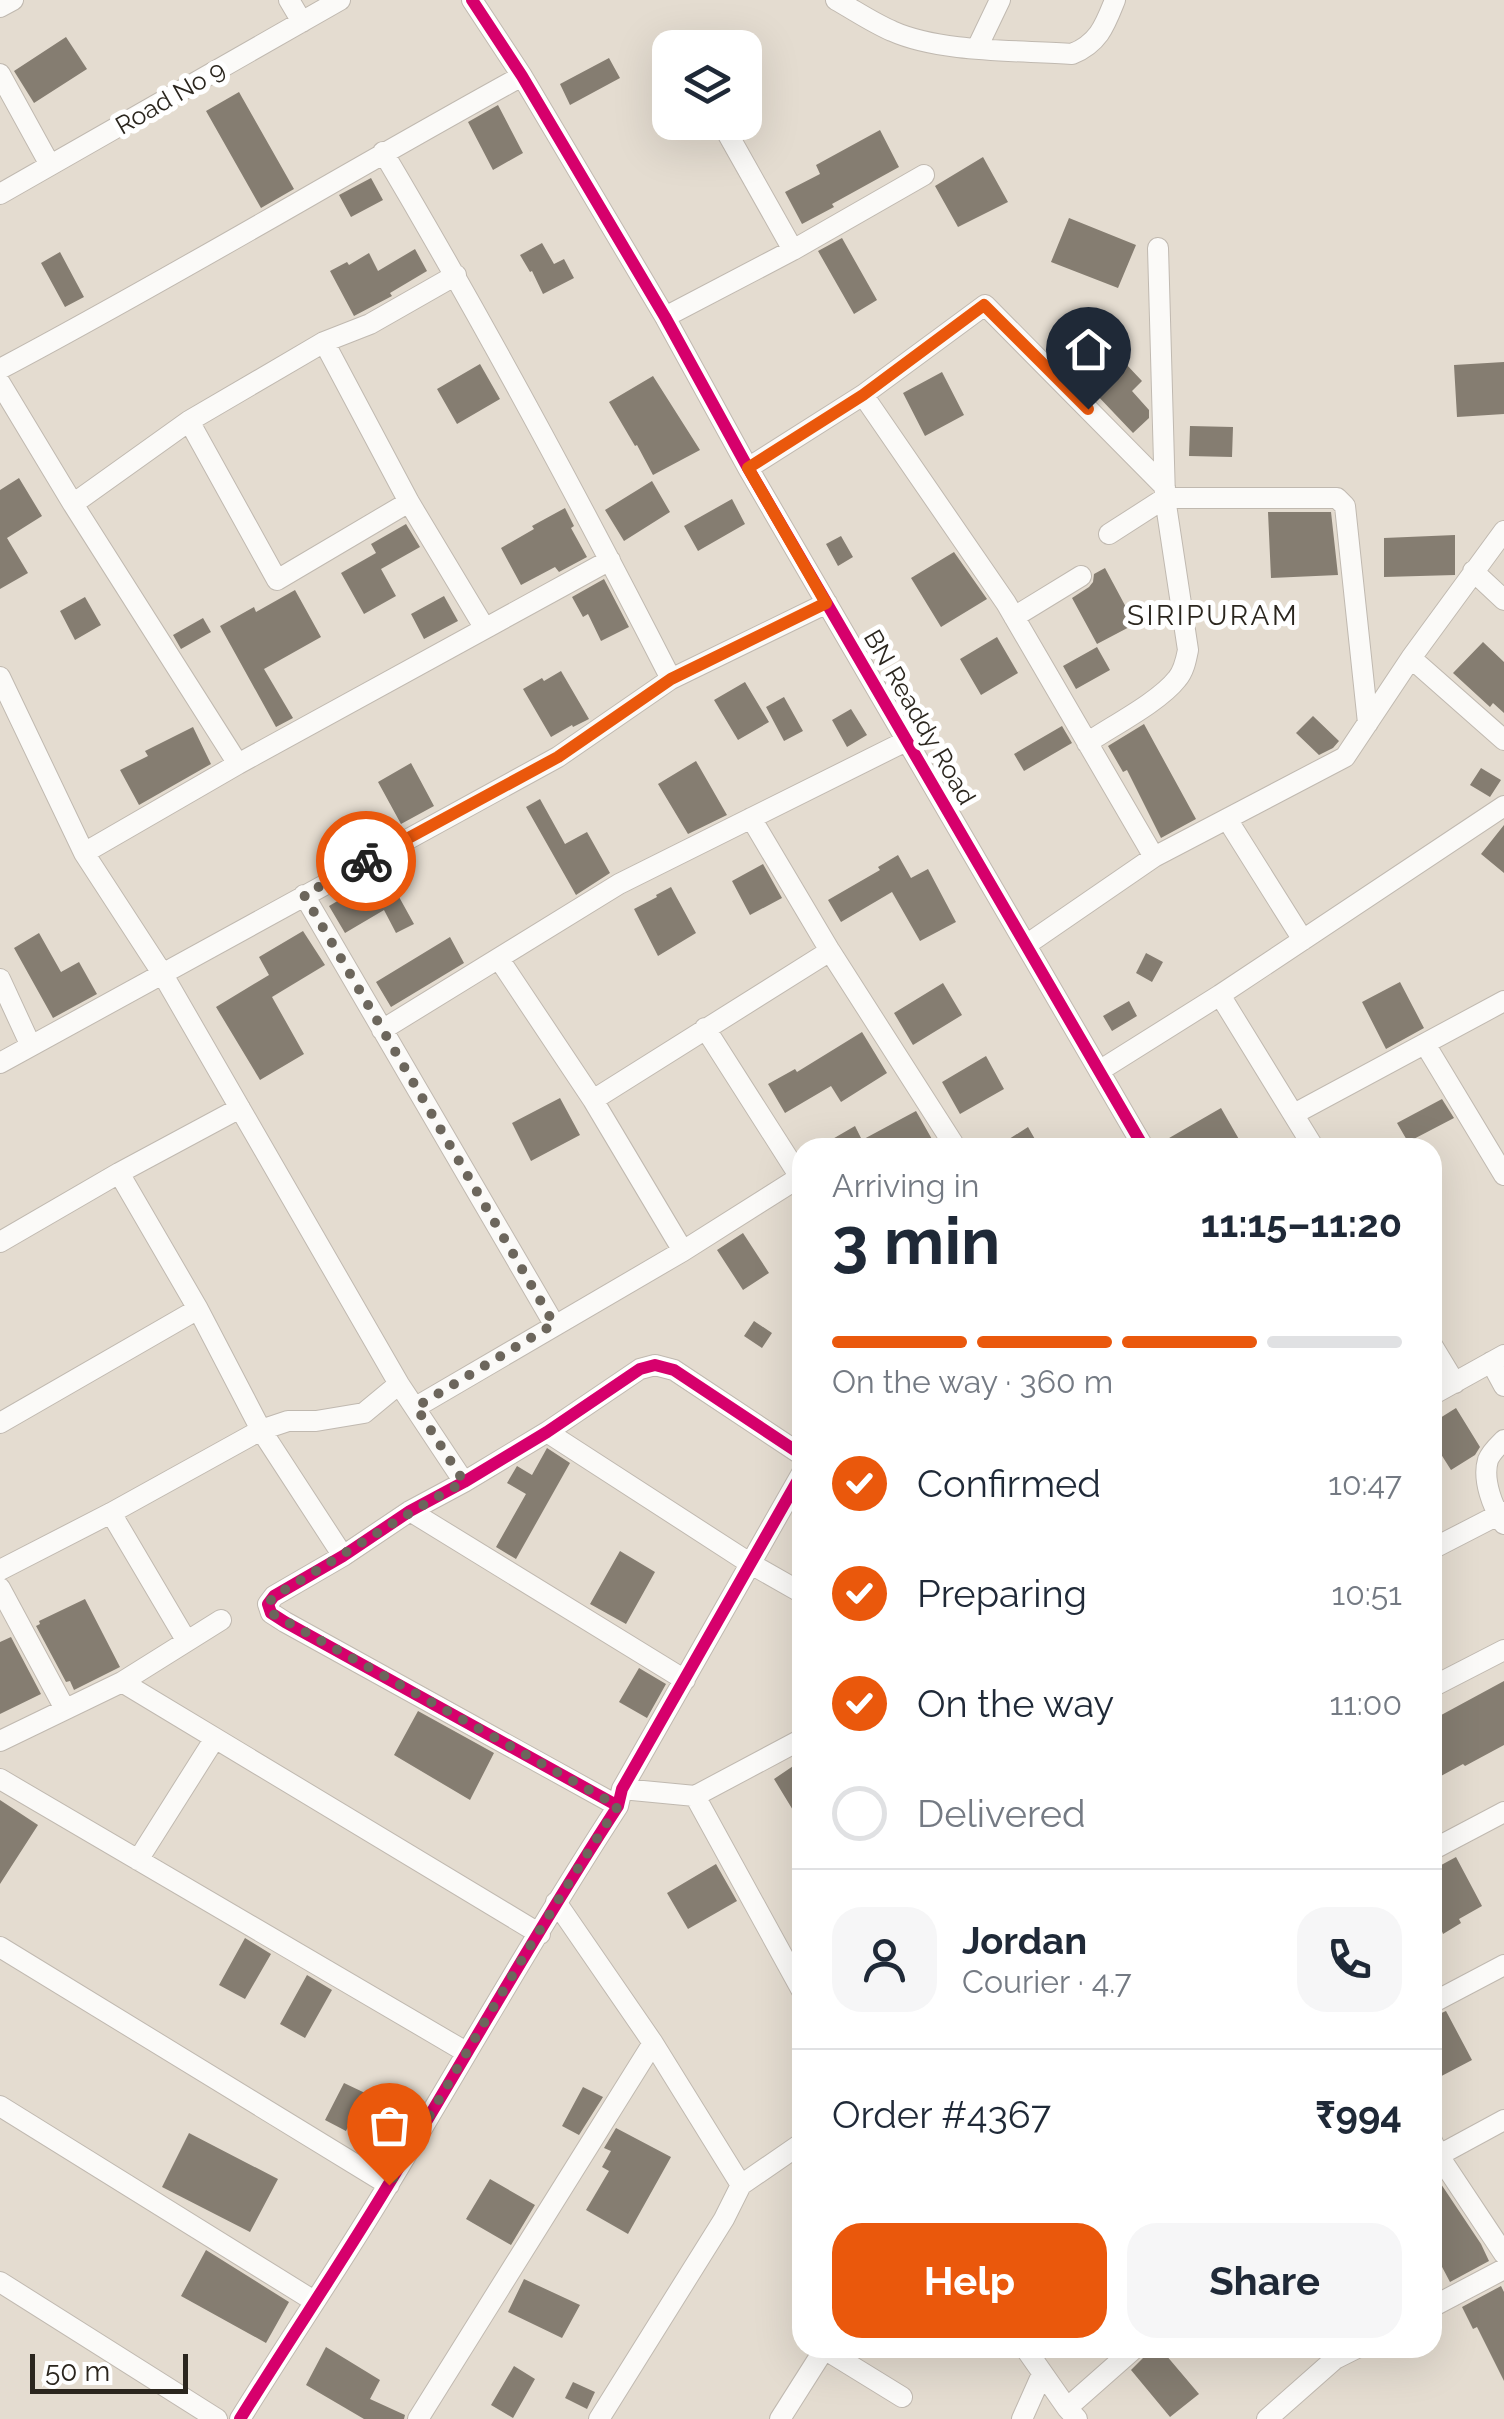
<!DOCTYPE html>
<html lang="en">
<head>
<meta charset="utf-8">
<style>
	body { margin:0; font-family:Raleway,sans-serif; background:#f6f6f7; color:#1f2937; height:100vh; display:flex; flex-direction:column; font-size:38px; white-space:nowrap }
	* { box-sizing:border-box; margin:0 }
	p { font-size:32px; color:#747a83 }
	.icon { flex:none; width:55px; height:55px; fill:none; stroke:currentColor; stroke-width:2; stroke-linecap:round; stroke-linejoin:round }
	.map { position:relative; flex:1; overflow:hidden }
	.side { position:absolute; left:792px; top:1138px; width:650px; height:1220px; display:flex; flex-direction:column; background:#fff; border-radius:30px; box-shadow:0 10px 40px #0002 }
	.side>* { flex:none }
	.buttons { position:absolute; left:652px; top:30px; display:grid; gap:20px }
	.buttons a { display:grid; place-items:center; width:110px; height:110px; border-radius:20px; background:#fff; box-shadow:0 10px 40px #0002; font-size:50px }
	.scale { position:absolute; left:30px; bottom:25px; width:158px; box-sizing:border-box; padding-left:10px; border:5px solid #2b261e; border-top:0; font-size:28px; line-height:35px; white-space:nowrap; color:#2b261e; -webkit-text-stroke:8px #fff; paint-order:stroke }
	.pin { position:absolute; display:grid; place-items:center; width:85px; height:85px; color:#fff; margin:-102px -42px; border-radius:50% 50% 50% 0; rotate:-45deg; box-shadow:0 0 10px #0007 }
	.pin .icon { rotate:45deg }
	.courier { position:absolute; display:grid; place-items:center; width:100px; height:100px; margin:-50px; border:8px solid #ea580c; border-radius:50%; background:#fff; color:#222; box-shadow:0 2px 12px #0007 }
	.headline em { font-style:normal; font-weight:700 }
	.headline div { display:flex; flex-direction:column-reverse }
	.headline { display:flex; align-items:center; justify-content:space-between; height:170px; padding:0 40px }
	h1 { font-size:65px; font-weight:700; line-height:75px }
	.bar { display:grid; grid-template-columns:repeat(4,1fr); gap:15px 10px; align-content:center; height:120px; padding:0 40px }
	.bar i { height:12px; border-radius:8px; background:#e0e1e3 }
	.bar .current { background:#ea580c }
	.bar p { grid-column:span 4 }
	.line { display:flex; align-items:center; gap:25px; padding:0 40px; border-top:2px solid #e0e1e3 }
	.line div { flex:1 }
	.round { display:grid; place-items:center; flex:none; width:105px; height:105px; border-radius:30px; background:#f6f6f7 }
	ol { padding:0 40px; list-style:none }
	li { display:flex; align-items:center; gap:30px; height:110px }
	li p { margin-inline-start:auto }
	li .icon { padding:10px; border-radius:50%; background:#ea580c; color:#fff; stroke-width:4 }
	li:last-child { color:#747a83 }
	li i { width:55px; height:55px; border:5px solid #e0e1e3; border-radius:50% }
	.cta { display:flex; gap:20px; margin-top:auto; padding:20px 40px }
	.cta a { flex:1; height:115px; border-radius:30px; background:#ea580c; color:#fff; font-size:40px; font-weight:700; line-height:115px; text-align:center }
	.cta a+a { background:#f6f6f7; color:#1f2937 }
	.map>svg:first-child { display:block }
	.building { fill:#857d71 }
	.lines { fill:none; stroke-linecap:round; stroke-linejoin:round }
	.minor-casing { stroke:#c0b9b0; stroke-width:22 }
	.minor { stroke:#fbfaf8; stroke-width:20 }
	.cycleway-casing { stroke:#fff; stroke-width:19 }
	.cycleway { stroke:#d6006c; stroke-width:12 }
	.done { stroke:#6c665c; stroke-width:10; stroke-dasharray:0 18 }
	.route { stroke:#ea580c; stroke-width:12 }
	.labels { text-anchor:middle; stroke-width:10; stroke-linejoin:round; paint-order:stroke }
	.street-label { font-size:25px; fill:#2b261e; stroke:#fff }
	.neighbourhood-label { font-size:28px; letter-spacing:2.5px; fill:#2b261e; stroke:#fff }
</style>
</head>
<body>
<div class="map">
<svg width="1504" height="2419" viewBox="0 0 1504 2419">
	<rect width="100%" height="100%" fill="#e4dcd0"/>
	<path class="building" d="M66 37 87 69 34 103 14 71Z
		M609 58 620 78 570 105 560 84Z
		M239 92 294 189 261 208 206 111Z
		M498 105 523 153 493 170 468 122Z
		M880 130 899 167 832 204 834 207 802 224 785 192 820 174 816 165Z
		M983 157 1008 202 958 227 935 186Z
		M371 178 383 200 351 217 339 195Z
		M1069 218 1136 245 1118 288 1051 262Z
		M842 238 877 300 854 314 818 251Z
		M542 243 554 264 564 259 574 278 543 294 532 271 530 272 520 255Z
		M415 249 427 271 390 293 392 296 354 316 330 271 347 262 349 265 369 253 378 271Z
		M60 252 84 297 65 307 41 263Z
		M1105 342 1142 381 1132 391 1149 410V418L1133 433 1075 372Z
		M1504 362V414L1457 417 1454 365Z
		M480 364 500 399 457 424 437 389Z
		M942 372 964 415 925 436 903 393Z
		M653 376 700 450 653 475 637 445 635 446 609 402Z
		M1190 426 1233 427 1232 457 1189 456Z
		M19 478 42 516 7 538 28 573 0 589V490Z
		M652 481 670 512 624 541 605 510Z
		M732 499 745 524 698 551 684 526Z
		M565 508 574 526 571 528 587 557 559 572 555 567 521 585 501 548 534 529 532 526Z
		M1268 512H1331L1338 575 1271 578Z
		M406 524 420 547 381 569 396 596 364 614 341 573 376 553 371 544Z
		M1455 535V575L1384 577V538Z
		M841 536 853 557 838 566 826 544Z
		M954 552 987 599 941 627 911 578Z
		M1105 568 1135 624 1097 644 1072 598 1089 587 1093 582 1094 574Z
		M604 579 629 627 601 641 588 614 583 617 572 597Z
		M295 590 321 637 264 669 293 718 276 727 220 626 254 607 256 612Z
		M444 596 458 621 424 639 411 614Z
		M85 597 101 625 75 640 60 611Z
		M203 618 211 632 181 649 173 635Z
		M997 637 1018 673 981 695 960 659Z
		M1483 642 1504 662V713L1493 703 1490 707 1453 673Z
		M1097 647 1110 670 1076 689 1063 666Z
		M561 671 589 719 573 727 572 725 551 737 523 689 542 678 544 681Z
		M745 682 769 722 738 740 714 700Z
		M784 697 803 731 784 741 766 707Z
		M851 709 867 735 847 747 832 720Z
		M1313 716 1339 741 1333 748 1319 755 1296 733Z
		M1144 724 1196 819 1161 838 1127 770 1123 772 1108 746Z
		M1062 726 1072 743 1024 771 1014 754Z
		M193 727 211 764 139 805 120 770 148 756 145 751Z
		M696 761 727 815 688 834 658 784Z
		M411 763 434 806 401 824 378 782Z
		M1481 768 1501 780 1490 797 1470 785Z
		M540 799 565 844 587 832 610 873 576 895 526 807Z
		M1504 825V873L1481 854Z
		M898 855 911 878 928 869 956 922 920 941 892 892 841 922 828 900 880 870 878 867Z
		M763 864 782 898 750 915 732 881Z
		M388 877 414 924 396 933 384 910 345 933 329 906 363 886 365 889Z
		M671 887 696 933 658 956 634 909 657 897 656 895Z
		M303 931 325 965 272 997 304 1054 260 1080 216 1007 269 975 259 957Z
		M39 933 61 972 79 962 97 994 53 1018 14 948Z
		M450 937 464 963 391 1007 376 982Z
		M1146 953 1163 962 1152 982 1136 973Z
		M1400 982 1424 1028 1386 1049 1362 1002Z
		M943 983 962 1015 913 1045 894 1013Z
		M1129 1001 1137 1016 1112 1031 1103 1016Z
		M862 1032 887 1073 841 1102 831 1086 785 1113 768 1084 795 1069 797 1072Z
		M986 1056 1004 1089 960 1114 942 1082Z
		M560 1098 580 1135 531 1161 512 1123Z
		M1442 1099 1454 1118 1408 1142 1397 1123Z
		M1221 1108 1244 1148H1158L1157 1145Z
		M916 1111 937 1148H817L855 1126 862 1140Z
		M1028 1127 1040 1148H995Z
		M743 1233 769 1273 743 1290 717 1250Z
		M754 1321 772 1333 762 1348 744 1336Z
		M1456 1408 1480 1447 1475 1455 1451 1470 1432 1440V1423Z
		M547 1448 570 1463 516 1559 496 1547 526 1494 507 1483 517 1466 532 1475Z
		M620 1551 655 1572 626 1624 590 1604Z
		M85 1599 120 1667 74 1690 70 1681 66 1682 36 1626 40 1624 39 1621Z
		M11 1637 41 1694 0 1714V1642Z
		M639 1668 666 1684 647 1718 619 1702Z
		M1504 1681V1745L1465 1766 1463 1764 1441 1776 1432 1760V1720Z
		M418 1711 494 1753 470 1800 394 1755Z
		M802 1760V1825L774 1779Z
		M0 1800 38 1825 0 1884Z
		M1456 1857 1482 1906 1459 1919 1461 1923 1443 1934 1441 1929 1432 1934V1870Z
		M716 1864 737 1901 688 1929 667 1893Z
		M245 1938 271 1954 245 1999 219 1985Z
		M307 1975 332 1990 305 2038 280 2024Z
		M1446 2011 1472 2060 1432 2081V2017Z
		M344 2083 365 2093 346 2131 325 2120Z
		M583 2087 603 2097 579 2135 562 2126Z
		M616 2128 671 2157 628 2234 586 2210 609 2171 602 2167 611 2151 604 2148Z
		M189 2133 278 2179 250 2232 162 2187Z
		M1433 2172 1481 2244 1489 2261 1450 2282 1432 2248Z
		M490 2179 535 2205 511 2245 466 2219Z
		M206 2250 289 2302 266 2343 181 2296Z
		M524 2279 580 2305 562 2338 508 2312Z
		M1501 2286 1504 2292V2381L1477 2327 1473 2329 1462 2307Z
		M326 2347 380 2380 370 2399 405 2415 404 2419H364L306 2385Z
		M1153 2348H1160L1199 2394 1170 2417 1131 2370Z
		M514 2366 535 2379 513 2418 491 2405Z
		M573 2382 595 2392 587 2409 565 2398Z"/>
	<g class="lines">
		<g class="minor-casing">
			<path id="minor" d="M289 0 302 22
				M472 0 522 76 665 317 748 468 1144 1148
				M836 0C854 10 873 23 892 31 941 53 1018 50 1072 54 1099 43 1105 25 1115 0
				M0 7 13 0
				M977 48 1000 0
				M0 74 50 165
				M721 122 793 250
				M383 152C485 324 580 501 671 679
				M0 194 340 0
				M665 317 793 250 924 175
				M324 342 409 502 484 627
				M0 369C176 276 347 172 522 76
				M0 383 73 504 238 764
				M863 395 1006 603 1154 857
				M189 421 277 580 409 502
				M748 468 863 395 985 305 1165 487
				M73 504 189 421 324 342 370 324 456 275
				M1109 534 1165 498H1337L1345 506 1368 723
				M1473 571 1504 600
				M1014 617 1081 576
				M1411 658 1504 740
				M0 677 84 853 162 973 399 1384 464 1482
				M1087 743C1112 726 1159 702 1177 679 1184 671 1186 660 1188 650L1165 498 1158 248
				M751 818 830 951 956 1148
				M1227 819 1303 940
				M84 853 238 764 610 560
				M304 895 554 1324
				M1026 945 1154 857 1345 757 1411 658 1504 531
				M0 979 30 1044
				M1220 995 1314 1148
				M382 1030 619 884 908 740
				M1425 1044 1504 1175
				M0 1063 558 757 671 679 827 603
				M1099 1071 1220 995 1504 806
				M593 1100 830 951
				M1294 1114 1504 1001
				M119 1173 198 1309 261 1430 343 1556
				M0 1242 119 1173 240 1108
				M683 1251 800 1177 705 1028
				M1432 1345 1455 1383
				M1491 1362 1504 1386
				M1432 1395 1504 1355
				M416 1407 683 1251 593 1100 499 959
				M0 1423 198 1309
				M547 1432 751 1564 802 1593
				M1504 1440C1498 1446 1491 1452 1488 1460 1482 1480 1493 1508 1504 1524
				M410 1511 685 1680
				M111 1513 186 1640
				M1432 1549 1504 1512
				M0 1570 111 1513 261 1430 288 1421H316L364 1413 399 1384
				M0 1588 65 1709
				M122 1682 540 1934
				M1432 1687 1504 1650
				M0 1741 122 1682 221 1620
				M0 1779 466 2052
				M622 1789 695 1796 802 1739
				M695 1796 802 1991
				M618 1806 285 1622 271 1613 268 1604 274 1596 343 1556 410 1511 464 1482 547 1432 640 1369 655 1365 674 1370 802 1455
				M1432 1850 1504 1812
				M138 1860 215 1738
				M556 1902 653 2043 741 2185 724 2219 599 2419
				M0 1947 389 2185
				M1432 2003 1504 1965
				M0 2106 314 2301
				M1432 2141 1439 2156 1504 2254
				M1432 2159 1504 2120
				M741 2185 802 2143
				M0 2282 217 2419
				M1432 2307 1504 2269
				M1025 2348 1067 2408 1077 2419
				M824 2349 902 2397
				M1067 2408 1135 2348
				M240 2419C289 2340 342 2262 390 2182 466 2056 538 1929 618 1806L622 1789 802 1473
				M418 2419 653 2043
				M780 2419 825 2348
				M1022 2419 1042 2374
				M1267 2419 1335 2359 1357 2348"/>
		</g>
		<use href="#minor" class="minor"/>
		<g class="cycleway-casing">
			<path id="cycleway" d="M472 0 522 76 665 317 748 468 1144 1148
				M618 1806 285 1622 271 1613 268 1604 274 1596 343 1556 410 1511 464 1482 547 1432 640 1369 655 1365 674 1370 802 1455
				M240 2419C289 2340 342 2262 390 2182 466 2056 538 1929 618 1806L622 1789 802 1473"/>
		</g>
		<use href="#cycleway" class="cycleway"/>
	</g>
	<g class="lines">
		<path class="done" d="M366 861 304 895 554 1324 416 1407 464 1482C399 1517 338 1559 274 1596L268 1604 271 1613 618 1806C537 1930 464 2057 389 2185"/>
		<path class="route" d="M366 861 558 757 671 679 826 603 748 468 863 395 984 305 1088 409"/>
	</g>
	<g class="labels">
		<g class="street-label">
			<text transform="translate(170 97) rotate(-30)" y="9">Road No 9</text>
			<text transform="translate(920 717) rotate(60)" y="9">BN Readdy Road</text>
		</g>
		<g class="neighbourhood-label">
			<text x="1213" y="625">SIRIPURAM</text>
		</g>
	</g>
</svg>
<div class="buttons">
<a><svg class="icon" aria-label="layers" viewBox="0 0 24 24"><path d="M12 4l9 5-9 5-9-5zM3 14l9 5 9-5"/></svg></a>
</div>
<div class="scale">50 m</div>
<div class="pin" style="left:389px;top:2185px;background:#ea580c"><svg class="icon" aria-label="bag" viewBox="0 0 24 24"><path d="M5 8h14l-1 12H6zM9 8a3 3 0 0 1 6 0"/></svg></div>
<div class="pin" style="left:1088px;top:409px;background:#1f2937"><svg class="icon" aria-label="home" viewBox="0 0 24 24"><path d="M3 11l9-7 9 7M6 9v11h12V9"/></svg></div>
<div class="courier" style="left:366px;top:861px"><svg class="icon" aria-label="bike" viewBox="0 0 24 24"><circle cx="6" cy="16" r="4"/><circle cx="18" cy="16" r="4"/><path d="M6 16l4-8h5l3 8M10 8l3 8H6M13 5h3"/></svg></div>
<section class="side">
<div class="headline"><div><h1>3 min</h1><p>Arriving in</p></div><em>11:15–11:20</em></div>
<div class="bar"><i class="current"></i><i class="current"></i><i class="current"></i><i></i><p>On the way · 360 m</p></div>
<ol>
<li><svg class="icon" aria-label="check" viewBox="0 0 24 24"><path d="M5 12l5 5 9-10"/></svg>Confirmed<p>10:47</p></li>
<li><svg class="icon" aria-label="check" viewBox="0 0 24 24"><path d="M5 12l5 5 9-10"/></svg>Preparing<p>10:51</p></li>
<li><svg class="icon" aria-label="check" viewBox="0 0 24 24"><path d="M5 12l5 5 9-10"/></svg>On the way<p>11:00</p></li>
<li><i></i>Delivered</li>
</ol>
<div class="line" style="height:180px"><a class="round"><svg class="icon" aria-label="person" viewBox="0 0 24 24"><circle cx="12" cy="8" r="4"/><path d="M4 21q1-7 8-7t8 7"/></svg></a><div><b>Jordan</b><p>Courier · 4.7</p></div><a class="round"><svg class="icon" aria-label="phone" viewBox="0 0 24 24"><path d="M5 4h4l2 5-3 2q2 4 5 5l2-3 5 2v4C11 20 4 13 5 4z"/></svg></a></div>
<div class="line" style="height:130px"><div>Order #4367</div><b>₹994</b></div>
<div class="cta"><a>Help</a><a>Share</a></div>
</section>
</div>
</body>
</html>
